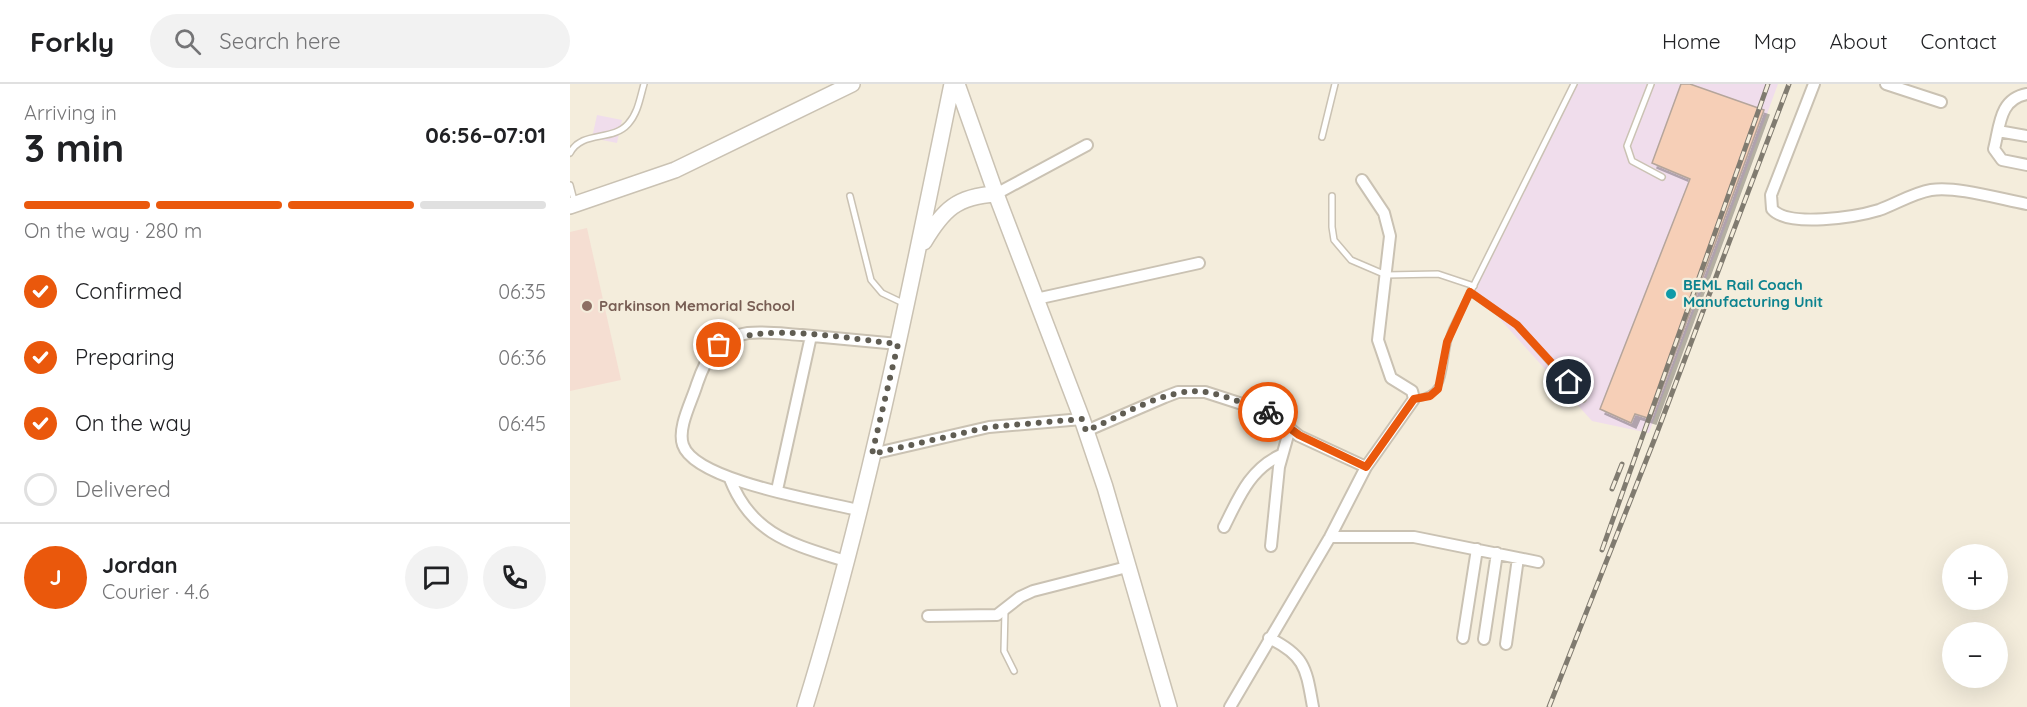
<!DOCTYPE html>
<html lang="en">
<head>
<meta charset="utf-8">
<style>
	body { margin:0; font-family:Quicksand,sans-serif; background:#f2f2f2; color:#202124; height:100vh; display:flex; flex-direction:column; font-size:22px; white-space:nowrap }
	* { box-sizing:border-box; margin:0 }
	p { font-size:20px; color:#757577 }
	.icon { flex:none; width:33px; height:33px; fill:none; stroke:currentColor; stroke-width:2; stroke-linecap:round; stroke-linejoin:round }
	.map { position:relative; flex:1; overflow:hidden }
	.sheet { display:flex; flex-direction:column; background:#fff; width:570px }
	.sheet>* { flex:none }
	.controls { position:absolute; left:1372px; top:460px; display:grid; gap:12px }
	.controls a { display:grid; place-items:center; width:66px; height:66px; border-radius:50%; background:#fff; box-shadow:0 6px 24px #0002; font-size:30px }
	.pin { position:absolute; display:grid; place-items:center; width:51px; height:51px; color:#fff; margin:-26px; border:3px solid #fff; border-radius:50%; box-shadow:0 2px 6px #0007 }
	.courier { position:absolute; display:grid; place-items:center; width:60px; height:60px; margin:-30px; border:4px solid #ea580c; border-radius:50%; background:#fff; color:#222; box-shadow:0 2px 8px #0007 }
	.headline em { font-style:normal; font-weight:700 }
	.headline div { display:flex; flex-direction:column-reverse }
	.headline { display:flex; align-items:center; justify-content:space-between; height:102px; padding:0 24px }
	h1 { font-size:39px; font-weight:700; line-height:45px }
	.bar { display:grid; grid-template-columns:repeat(4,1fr); gap:9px 6px; align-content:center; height:72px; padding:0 24px }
	.bar i { height:8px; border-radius:4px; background:#e0e0e0 }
	.bar .current { background:#ea580c }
	.bar p { grid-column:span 4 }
	.line { display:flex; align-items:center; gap:15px; padding:0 24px; border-top:2px solid #e0e0e0 }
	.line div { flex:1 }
	.round { display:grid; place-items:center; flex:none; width:63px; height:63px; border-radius:32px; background:#f2f2f2 }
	ol { padding:0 24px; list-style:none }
	li { display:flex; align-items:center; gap:18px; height:66px }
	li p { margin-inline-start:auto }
	li .icon { padding:6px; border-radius:50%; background:#ea580c; color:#fff; stroke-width:4 }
	li:last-child { color:#757577 }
	li i { width:33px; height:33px; border:3px solid #e0e0e0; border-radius:50% }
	header { display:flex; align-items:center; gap:36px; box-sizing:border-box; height:84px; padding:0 30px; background:#fff; border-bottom:2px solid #e0e0e0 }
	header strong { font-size:28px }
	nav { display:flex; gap:33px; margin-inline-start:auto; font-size:21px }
	.search { width:420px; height:54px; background:#f2f2f2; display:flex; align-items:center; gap:15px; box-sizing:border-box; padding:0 21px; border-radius:33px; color:#757577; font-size:22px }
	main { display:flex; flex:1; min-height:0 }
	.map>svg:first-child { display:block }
	.industrial { fill:#f0ddec }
	.education { fill:#f5ded2 }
	.building { fill:#f6cfb7; stroke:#b5a59b; stroke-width:1.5; filter:url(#shadow) }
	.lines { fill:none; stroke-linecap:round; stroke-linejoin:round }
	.lane-casing { stroke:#cac2b3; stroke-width:8 }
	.street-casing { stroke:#cac2b3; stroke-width:14 }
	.secondary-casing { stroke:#cac2b3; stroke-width:18 }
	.lane { stroke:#fff; stroke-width:5 }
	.street { stroke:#fff; stroke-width:10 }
	.secondary { stroke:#fff; stroke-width:15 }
	.rail-casing { stroke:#807b70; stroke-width:5 }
	.rail { stroke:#f4eddc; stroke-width:3; stroke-dasharray:9; stroke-linecap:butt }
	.done { stroke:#605d53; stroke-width:6; stroke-dasharray:0 10.8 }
	.route { stroke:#ea580c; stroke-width:8 }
	.culture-dot { fill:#0f9aa8; stroke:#f4eddc; stroke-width:2 }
	.education-dot { fill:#8d6e63; stroke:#f4eddc; stroke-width:2 }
	.labels { text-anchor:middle; stroke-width:4.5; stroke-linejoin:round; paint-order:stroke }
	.culture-label { font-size:15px; font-weight:bold; fill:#0d838f; stroke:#f4eddc; text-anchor:start }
	.education-label { font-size:15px; font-weight:bold; fill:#785e54; stroke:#f4eddc; text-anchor:start }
</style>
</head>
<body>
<header>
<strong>Forkly</strong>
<div class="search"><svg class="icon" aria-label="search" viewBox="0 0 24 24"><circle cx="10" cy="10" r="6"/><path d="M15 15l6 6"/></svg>Search here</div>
<nav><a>Home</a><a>Map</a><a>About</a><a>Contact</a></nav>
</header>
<main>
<section class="sheet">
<div class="headline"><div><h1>3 min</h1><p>Arriving in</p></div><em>06:56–07:01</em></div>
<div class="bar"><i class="current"></i><i class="current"></i><i class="current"></i><i></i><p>On the way · 280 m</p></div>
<ol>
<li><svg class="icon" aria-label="check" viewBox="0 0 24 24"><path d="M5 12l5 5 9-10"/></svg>Confirmed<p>06:35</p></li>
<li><svg class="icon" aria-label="check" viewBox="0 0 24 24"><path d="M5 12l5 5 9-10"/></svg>Preparing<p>06:36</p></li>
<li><svg class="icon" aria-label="check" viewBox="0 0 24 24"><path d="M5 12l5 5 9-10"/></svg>On the way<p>06:45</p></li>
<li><i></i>Delivered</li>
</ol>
<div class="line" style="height:108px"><b class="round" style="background:#ea580c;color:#fff">J</b><div><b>Jordan</b><p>Courier · 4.6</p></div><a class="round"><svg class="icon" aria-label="chat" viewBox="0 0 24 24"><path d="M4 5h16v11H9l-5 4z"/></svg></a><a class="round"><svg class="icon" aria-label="phone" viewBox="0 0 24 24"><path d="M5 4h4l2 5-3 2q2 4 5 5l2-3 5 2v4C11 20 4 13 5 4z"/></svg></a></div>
</section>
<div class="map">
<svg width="1457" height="623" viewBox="0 0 1457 623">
	<defs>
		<filter id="shadow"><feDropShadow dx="5" dy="5" stdDeviation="0" flood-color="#0004"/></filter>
	</defs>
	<rect width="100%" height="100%" fill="#f4eddc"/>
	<path class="industrial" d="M1000 0H1208L1079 349 1022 337 901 203Z
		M27 31 52 36 47 59 22 54Z"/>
	<path class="education" d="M17 144 51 296 0 307V148Z"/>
	<path class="building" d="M1111 0H1120L1194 26 1081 335 1065 330 1061 339 1030 325 1120 95 1082 79Z"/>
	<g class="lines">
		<g class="lane-casing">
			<path id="lane" d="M1081 0 1057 62 1062 77 1092 93
				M752 53 765 0
				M0 69C12 46 42 58 58 40 68 29 70 14 74 0
				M0 101 5 120
				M280 112 301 196 312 209 335 220
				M762 112V143L764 156 781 176 816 191 868 190 904 202
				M900 208 947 241 1013 315
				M844 315C883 311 869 275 882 245L1004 0
				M435 526 434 567 444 587"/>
		</g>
		<g class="street-casing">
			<path id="street" d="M1244 0 1201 111 1202 125C1218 144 1286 133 1309 126 1326 120 1343 109 1361 106 1387 102 1430 115 1457 120
				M1316 0 1371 18
				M1457 10C1429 15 1430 42 1424 65L1432 76 1457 81
				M1428 47 1457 52
				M426 110 517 61
				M466 215 629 179
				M516 347 595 313 608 308H635L700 329 729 352 796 383
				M302 370 419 343 512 335
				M160 395C182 451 222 460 275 477
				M207 406 241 252
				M288 426C251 417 125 397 113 361 107 344 122 317 127 300 136 273 148 254 178 249 195 247 215 250 232 251 264 254 296 257 328 260
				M654 443C669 413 680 385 711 371
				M760 453H844L968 478
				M701 462 709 383 720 344
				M358 532 427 531 450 513 463 507 557 483
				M699 554C736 572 736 585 743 623
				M893 554 907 465
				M914 555 927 469
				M936 560 948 474
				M660 623 760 453 796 383 844 315 842 307 821 294 808 256 820 152 814 129 792 96"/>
		</g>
		<g class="secondary-casing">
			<path id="secondary" d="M387 0 426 110 512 335 535 403 599 623
				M0 122 105 86 282 0
				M354 158C373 126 387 112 426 110
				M235 623C298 419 339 209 382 0"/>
		</g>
		<use href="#lane" class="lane"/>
		<use href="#street" class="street"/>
		<use href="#secondary" class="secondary"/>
		<g class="rail-casing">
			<path id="rail" d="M1042 405 1052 380
				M1032 466 1198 0
				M979 623 1085 354 1219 0"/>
		</g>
		<use href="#rail" class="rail"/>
	</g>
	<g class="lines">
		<path class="done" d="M149 261C192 237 279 255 328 260L302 370 419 343 512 335 516 347C549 333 599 302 635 308 656 311 677 321 698 328"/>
		<path class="route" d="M698 328 729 351 796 383 844 315 860 312 868 305 877 258 900 208 947 241 999 298"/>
	</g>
	<circle class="culture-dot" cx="1101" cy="210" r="6"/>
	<circle class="education-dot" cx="17" cy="222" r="6"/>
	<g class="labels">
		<g class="culture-label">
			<text x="1113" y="206">BEML Rail Coach<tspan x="1113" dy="17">Manufacturing Unit</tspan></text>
		</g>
		<g class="education-label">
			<text x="29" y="227">Parkinson Memorial School</text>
		</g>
	</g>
</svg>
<div class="controls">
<a>+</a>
<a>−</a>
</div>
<div class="pin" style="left:149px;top:261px;background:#ea580c"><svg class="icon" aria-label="bag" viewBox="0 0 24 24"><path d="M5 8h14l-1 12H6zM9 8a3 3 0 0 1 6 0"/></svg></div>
<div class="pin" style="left:999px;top:298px;background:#1f2937"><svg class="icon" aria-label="home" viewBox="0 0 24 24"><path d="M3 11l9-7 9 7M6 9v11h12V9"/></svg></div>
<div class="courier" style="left:698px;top:328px"><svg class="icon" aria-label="bike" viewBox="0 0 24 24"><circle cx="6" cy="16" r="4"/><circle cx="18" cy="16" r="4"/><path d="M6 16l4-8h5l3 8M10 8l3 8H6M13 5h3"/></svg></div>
</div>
</main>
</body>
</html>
